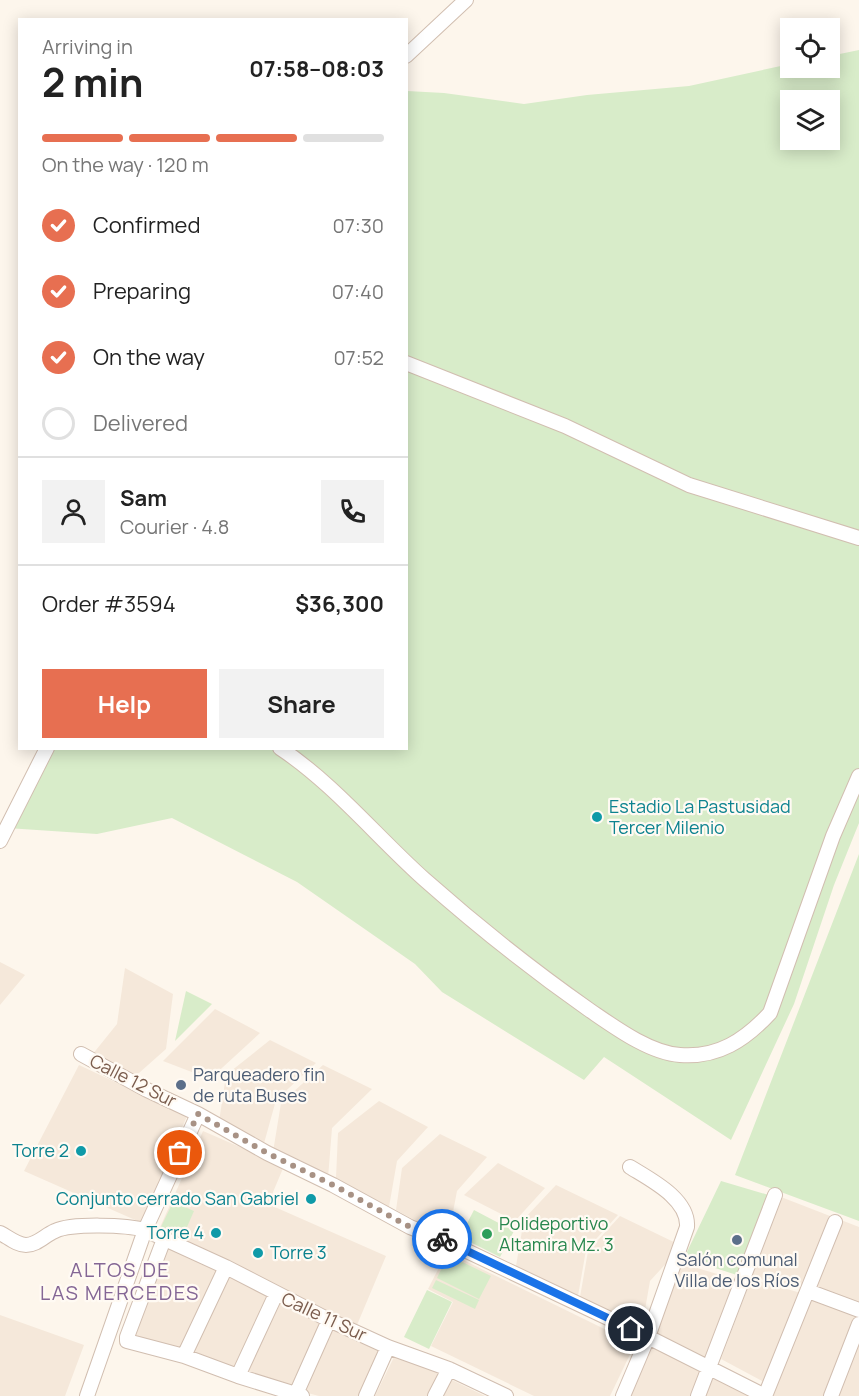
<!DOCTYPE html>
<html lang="en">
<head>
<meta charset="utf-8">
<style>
	body { margin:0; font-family:Manrope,sans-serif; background:#f2f2f2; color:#222; height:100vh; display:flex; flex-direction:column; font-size:22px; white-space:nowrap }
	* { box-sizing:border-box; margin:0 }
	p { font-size:20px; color:#767676 }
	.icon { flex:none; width:33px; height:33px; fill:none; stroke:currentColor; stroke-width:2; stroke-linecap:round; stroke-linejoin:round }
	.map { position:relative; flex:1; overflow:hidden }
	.side { position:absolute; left:18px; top:18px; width:390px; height:732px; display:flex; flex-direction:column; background:#fff; border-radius:0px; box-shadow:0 3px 15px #0003 }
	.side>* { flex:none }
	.tools { position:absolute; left:780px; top:18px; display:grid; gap:12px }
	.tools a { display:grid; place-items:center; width:60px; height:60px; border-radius:0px; background:#fff; box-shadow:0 3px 15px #0003; font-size:30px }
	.pin { position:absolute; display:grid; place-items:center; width:51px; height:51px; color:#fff; margin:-26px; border:3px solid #fff; border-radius:50%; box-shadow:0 2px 6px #0007 }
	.courier { position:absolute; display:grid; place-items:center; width:60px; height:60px; margin:-30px; border:4px solid #1a73e8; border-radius:50%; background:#fff; color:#222; box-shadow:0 2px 8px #0007 }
	.overview em { font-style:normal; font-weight:700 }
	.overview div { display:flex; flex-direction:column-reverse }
	.overview { display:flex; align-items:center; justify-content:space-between; height:102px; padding:0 24px }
	h1 { font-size:39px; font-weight:700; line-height:45px }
	.bar { display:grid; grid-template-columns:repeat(4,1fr); gap:9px 6px; align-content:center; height:72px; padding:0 24px }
	.bar i { height:8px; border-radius:4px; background:#e0e0e0 }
	.bar .on { background:#e76f51 }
	.bar p { grid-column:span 4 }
	.line { display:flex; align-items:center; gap:15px; padding:0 24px; border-top:2px solid #e0e0e0 }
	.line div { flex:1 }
	.round { display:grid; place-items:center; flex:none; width:63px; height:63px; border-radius:0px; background:#f2f2f2 }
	ol { padding:0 24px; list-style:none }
	li { display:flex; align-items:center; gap:18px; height:66px }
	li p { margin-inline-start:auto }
	li .icon { padding:6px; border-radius:50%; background:#e76f51; color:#fff; stroke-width:4 }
	li:last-child { color:#767676 }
	li i { width:33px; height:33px; border:3px solid #e0e0e0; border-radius:50% }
	.button { display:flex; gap:12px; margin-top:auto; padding:12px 24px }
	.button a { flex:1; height:69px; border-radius:0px; background:#e76f51; color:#fff; font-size:24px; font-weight:700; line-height:69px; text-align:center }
	.button a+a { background:#f2f2f2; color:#222 }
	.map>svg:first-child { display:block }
	.residential { fill:#f5e8da }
	.green { fill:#d8ecc9; fill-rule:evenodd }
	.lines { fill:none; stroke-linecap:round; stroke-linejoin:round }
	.minor-casing { stroke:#d1beb0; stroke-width:16 }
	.minor { stroke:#fff; stroke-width:14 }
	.done { stroke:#a89285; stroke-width:6; stroke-dasharray:0 10.8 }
	.route { stroke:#1a73e8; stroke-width:8 }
	.culture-dot { fill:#0f9aa8; stroke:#fffaf3; stroke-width:2 }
	.service-dot { fill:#5c6f8a; stroke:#fffaf3; stroke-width:2 }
	.leisure-dot { fill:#2e9e5b; stroke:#fffaf3; stroke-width:2 }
	.labels { text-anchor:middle; stroke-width:4.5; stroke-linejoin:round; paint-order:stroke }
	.culture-label { font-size:18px; fill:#0d838f; stroke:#fffaf3; text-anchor:end }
	.service-label { font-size:18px; fill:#4e5e75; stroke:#fffaf3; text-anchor:start }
	.street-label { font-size:18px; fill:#7a5c4d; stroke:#fffaf3 }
	.leisure-label { font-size:18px; fill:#27864d; stroke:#fffaf3; text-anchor:start }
	.neighbourhood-label { font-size:20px; letter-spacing:1.5px; fill:#846695; stroke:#fffaf3 }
</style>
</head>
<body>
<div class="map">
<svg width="859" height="1396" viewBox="0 0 859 1396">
	<rect width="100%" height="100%" fill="#fdf6ec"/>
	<path class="residential" d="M0 962 25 975 0 1005Z
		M125 968 173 994 166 1049 130 1081 92 1055 117 1024Z
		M215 1009 260 1033 210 1079 163 1061Z
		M270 1040 316 1063 276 1100 263 1147 219 1122 226 1075Z
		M79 1065 187 1116 142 1223 24 1171Z
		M323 1065 372 1089 332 1128 328 1178 273 1152 281 1103Z
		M379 1101 428 1127 397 1161 389 1207 336 1178 338 1133Z
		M203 1131 284 1166 268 1204 386 1256 357 1325 157 1234Z
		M440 1134 487 1157 457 1191 448 1238 396 1210 402 1168Z
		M498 1163 545 1188 515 1221 464 1195Z
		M556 1185 618 1215 586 1250 578 1296 516 1266 524 1219Z
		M781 1197 830 1216 800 1288 751 1277Z
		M620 1216 682 1246 650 1281 642 1327 580 1297 588 1251Z
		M841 1220 859 1227V1308L811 1290Z
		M165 1243 221 1269 183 1354 128 1339Z
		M447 1252 635 1344 610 1396H534L431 1346 453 1302 428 1289Z
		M680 1263 741 1281 708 1364 653 1337Z
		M226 1272 272 1295 235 1372 187 1355Z
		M751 1279 801 1293 766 1383 721 1359Z
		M809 1294 859 1314 830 1396H770Z
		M277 1298 326 1321 294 1391 242 1374Z
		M0 1315 84 1345 65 1396H0Z
		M334 1326 385 1348 363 1396H319L304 1392Z
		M859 1336V1396H837Z
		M651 1343 705 1371 695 1396H630Z
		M395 1355 442 1374 430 1396H375Z
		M711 1374 753 1396H702Z
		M450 1379 485 1396H442Z"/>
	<path class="green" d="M859 50V823L834 885 794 1004 731 1140 604 1057 584 1080 442 992 415 964 297 882 172 818 97 834 7 828 47 749 406 748 407 91 444 93 524 104 587 95 689 86 790 64V68H830V56ZM790 100H830V140H790Z
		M859 854V1221L735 1175Z
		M186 991 212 1004 175 1041Z
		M721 1181 772 1196 740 1276 684 1258Z
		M173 1202 194 1211 180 1243 158 1233Z
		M474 1210 514 1231 500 1257 460 1237Z
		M448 1255 491 1276 479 1299 437 1278Z
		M436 1280 479 1300 475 1309 432 1288Z
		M427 1290 452 1302 429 1349 404 1337Z"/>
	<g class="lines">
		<g class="minor-casing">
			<path id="minor" d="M406 56 466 0
				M406 363 565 426 689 485 859 538
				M280 748C334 784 376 836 424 879 476 925 531 969 588 1009 613 1026 649 1053 680 1055 718 1058 745 1040 770 1013L833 836 859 776
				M0 841 47 748
				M81 1054 147 1090 198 1114 267 1153 333 1185 410 1227 450 1243 648 1337 765 1396
				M0 1233C8 1237 17 1245 26 1245 37 1245 45 1235 55 1231 72 1223 127 1225 145 1230L226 1267 329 1320 388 1347 449 1369 506 1396
				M164 1239 127 1337V1341L184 1356 238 1376 302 1396
				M808 1291 859 1310
				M184 1356 226 1267
				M238 1376 276 1294
				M296 1394 329 1320
				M87 1396 145 1230 198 1114
				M366 1396 388 1347
				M435 1396 449 1369
				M623 1396 648 1337 687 1227C689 1199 651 1180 630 1167
				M698 1396 775 1195
				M765 1396 835 1222
				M831 1396 859 1324"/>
		</g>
		<use href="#minor" class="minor"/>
	</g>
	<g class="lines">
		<path class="done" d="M180 1153 198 1114 267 1153 333 1185 410 1227 442 1239"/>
		<path class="route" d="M442 1239 631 1329"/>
	</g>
	<g class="culture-dot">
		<circle cx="597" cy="817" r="6"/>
		<circle cx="81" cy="1151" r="6"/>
		<circle cx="311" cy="1199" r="6"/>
		<circle cx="216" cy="1233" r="6"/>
		<circle cx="258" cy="1253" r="6"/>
	</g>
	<g class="service-dot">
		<circle cx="181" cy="1085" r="6"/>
		<circle cx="737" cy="1240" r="6"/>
	</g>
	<circle class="leisure-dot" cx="487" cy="1234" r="6"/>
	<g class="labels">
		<g class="culture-label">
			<text x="609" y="813" text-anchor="start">Estadio La Pastusidad<tspan x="609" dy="21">Tercer Milenio</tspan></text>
			<text x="69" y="1157">Torre 2</text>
			<text x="299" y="1205">Conjunto cerrado San Gabriel</text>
			<text x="204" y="1239">Torre 4</text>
			<text x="270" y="1259" text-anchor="start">Torre 3</text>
		</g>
		<g class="service-label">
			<text x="193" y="1081">Parqueadero fin<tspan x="193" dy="21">de ruta Buses</tspan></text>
			<text x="737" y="1266" text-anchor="middle">Salón comunal<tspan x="737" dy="21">Villa de los Ríos</tspan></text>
		</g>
		<g class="street-label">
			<text transform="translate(133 1081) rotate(27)" y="6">Calle 12 Sur</text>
			<text transform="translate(324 1317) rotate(25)" y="6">Calle 11 Sur</text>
		</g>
		<g class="leisure-label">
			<text x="499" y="1230">Polideportivo<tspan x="499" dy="21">Altamira Mz. 3</tspan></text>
		</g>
		<g class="neighbourhood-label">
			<text x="120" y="1277">ALTOS DE<tspan x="120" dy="23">LAS MERCEDES</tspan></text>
		</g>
	</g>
</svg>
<div class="tools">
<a><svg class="icon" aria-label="locate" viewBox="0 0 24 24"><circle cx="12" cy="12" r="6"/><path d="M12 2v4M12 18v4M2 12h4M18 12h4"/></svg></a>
<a><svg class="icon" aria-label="layers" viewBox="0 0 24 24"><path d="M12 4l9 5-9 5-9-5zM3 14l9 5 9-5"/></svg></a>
</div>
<div class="pin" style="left:180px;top:1153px;background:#ea580c"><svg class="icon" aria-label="bag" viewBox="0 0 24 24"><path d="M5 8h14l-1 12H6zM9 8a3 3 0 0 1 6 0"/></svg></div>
<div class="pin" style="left:631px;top:1329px;background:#1f2937"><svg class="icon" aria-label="home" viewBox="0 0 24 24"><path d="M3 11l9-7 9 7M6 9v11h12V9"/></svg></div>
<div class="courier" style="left:442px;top:1239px"><svg class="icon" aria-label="bike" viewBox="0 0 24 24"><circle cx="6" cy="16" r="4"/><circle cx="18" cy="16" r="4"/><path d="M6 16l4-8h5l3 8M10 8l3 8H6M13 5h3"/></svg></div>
<section class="side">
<div class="overview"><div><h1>2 min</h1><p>Arriving in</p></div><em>07:58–08:03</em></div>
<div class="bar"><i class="on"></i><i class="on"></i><i class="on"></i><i></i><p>On the way · 120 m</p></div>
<ol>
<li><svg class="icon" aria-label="check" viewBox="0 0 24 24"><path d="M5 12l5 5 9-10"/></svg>Confirmed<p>07:30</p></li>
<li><svg class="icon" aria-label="check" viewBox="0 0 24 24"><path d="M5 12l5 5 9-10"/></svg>Preparing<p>07:40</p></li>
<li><svg class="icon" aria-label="check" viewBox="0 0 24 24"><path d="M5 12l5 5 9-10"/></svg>On the way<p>07:52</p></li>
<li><i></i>Delivered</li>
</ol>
<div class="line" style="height:108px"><a class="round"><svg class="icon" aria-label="person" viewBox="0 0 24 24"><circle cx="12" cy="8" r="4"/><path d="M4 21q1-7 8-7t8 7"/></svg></a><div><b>Sam</b><p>Courier · 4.8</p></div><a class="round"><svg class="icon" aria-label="phone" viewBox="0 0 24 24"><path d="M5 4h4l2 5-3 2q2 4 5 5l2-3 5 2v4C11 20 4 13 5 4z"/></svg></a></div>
<div class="line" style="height:78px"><div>Order #3594</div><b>$36,300</b></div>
<div class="button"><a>Help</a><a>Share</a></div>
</section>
</div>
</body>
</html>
